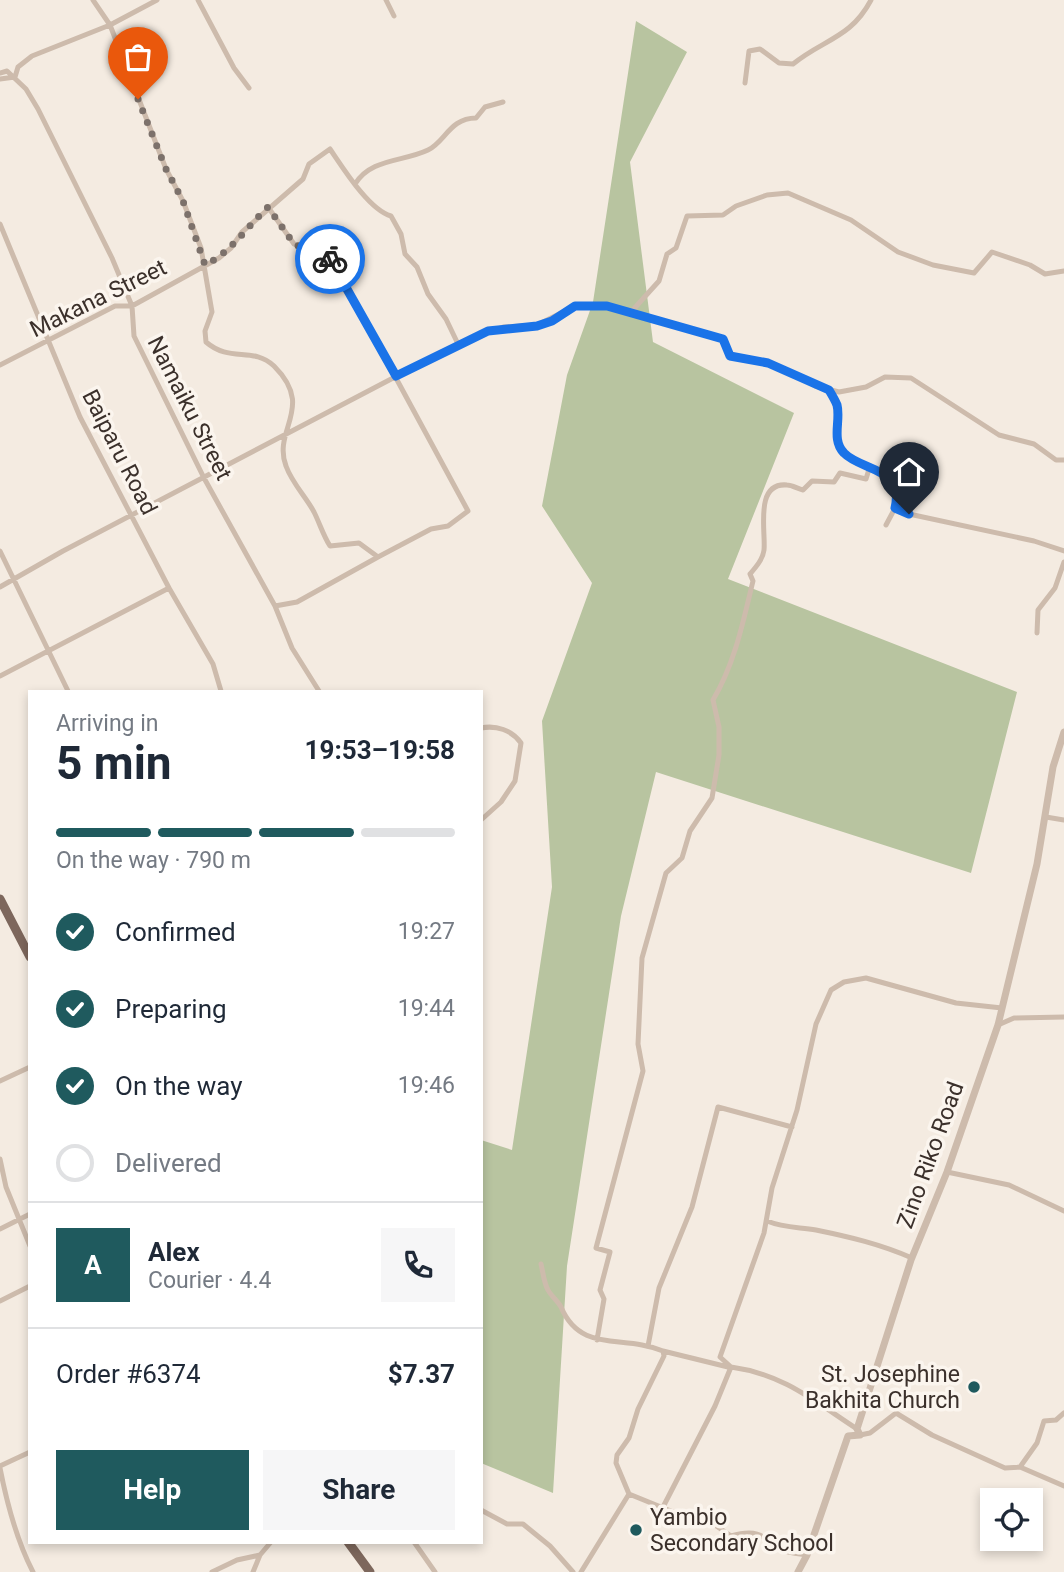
<!DOCTYPE html>
<html lang="en">
<head>
<meta charset="utf-8">
<style>
	body { margin:0; font-family:Roboto,sans-serif; background:#f6f6f7; color:#1f2937; height:100vh; display:flex; flex-direction:column; font-size:26px; white-space:nowrap }
	* { box-sizing:border-box; margin:0 }
	p { font-size:23px; color:#747a83 }
	.icon { flex:none; width:38px; height:38px; fill:none; stroke:currentColor; stroke-width:2; stroke-linecap:round; stroke-linejoin:round }
	.map { position:relative; flex:1; overflow:hidden }
	.details { position:absolute; left:28px; top:690px; width:455px; height:854px; display:flex; flex-direction:column; background:#fff; border-radius:0px; box-shadow:0 4px 10px #0003 }
	.details>* { flex:none }
	.tools { position:absolute; left:980px; top:1488px; display:grid; gap:14px }
	.tools a { display:grid; place-items:center; width:63px; height:63px; border-radius:0px; background:#fff; box-shadow:0 4px 10px #0003; font-size:35px }
	.pin { position:absolute; display:grid; place-items:center; width:60px; height:60px; color:#fff; margin:-72px -30px; border-radius:50% 50% 50% 0; rotate:-45deg; box-shadow:0 0 7px #0007 }
	.pin .icon { rotate:45deg }
	.courier { position:absolute; display:grid; place-items:center; width:70px; height:70px; margin:-35px; border:5px solid #1a73e8; border-radius:50%; background:#fff; color:#222; box-shadow:0 2px 9px #0007 }
	.head em { font-style:normal; font-weight:700 }
	.head div { display:flex; flex-direction:column-reverse }
	.head { display:flex; align-items:center; justify-content:space-between; height:119px; padding:0 28px }
	h1 { font-size:46px; font-weight:700; line-height:52px }
	.bar { display:grid; grid-template-columns:repeat(4,1fr); gap:10px 7px; align-content:center; height:84px; padding:0 28px }
	.bar i { height:9px; border-radius:5px; background:#e0e1e3 }
	.bar .on { background:#1f5a5e }
	.bar p { grid-column:span 4 }
	.line { display:flex; align-items:center; gap:18px; padding:0 28px; border-top:2px solid #e0e1e3 }
	.line div { flex:1 }
	.round { display:grid; place-items:center; flex:none; width:74px; height:74px; border-radius:0px; background:#f6f6f7 }
	ol { padding:0 28px; list-style:none }
	li { display:flex; align-items:center; gap:21px; height:77px }
	li p { margin-inline-start:auto }
	li .icon { padding:7px; border-radius:50%; background:#1f5a5e; color:#fff; stroke-width:4 }
	li:last-child { color:#747a83 }
	li i { width:38px; height:38px; border:4px solid #e0e1e3; border-radius:50% }
	.primary-button { display:flex; gap:14px; margin-top:auto; padding:14px 28px }
	.primary-button a { flex:1; height:80px; border-radius:0px; background:#1f5a5e; color:#fff; font-size:28px; font-weight:700; line-height:80px; text-align:center }
	.primary-button a+a { background:#f6f6f7; color:#1f2937 }
	.map>svg:first-child { display:block }
	.green { fill:#b8c4a0 }
	.lines { fill:none; stroke-linecap:round; stroke-linejoin:round }
	.minor { stroke:#cdbbac; stroke-width:5 }
	.tertiary { stroke:#cdbbac; stroke-width:7 }
	.primary { stroke:#7d675c; stroke-width:9 }
	.done { stroke:#7c716b; stroke-width:7; stroke-dasharray:0 12.6 }
	.route { stroke:#1a73e8; stroke-width:9 }
	.poi-dot { fill:#1f5a5e; stroke:#fbf5ee; stroke-width:2.5 }
	.labels { text-anchor:middle; stroke-width:7; stroke-linejoin:round; paint-order:stroke }
	.street-label { font-size:23px; fill:#3b302b; stroke:#fbf5ee }
	.poi-label { font-size:23px; fill:#3b302b; stroke:#fbf5ee; text-anchor:end }
</style>
</head>
<body>
<div class="map">
<svg width="1064" height="1572" viewBox="0 0 1064 1572">
	<rect width="100%" height="100%" fill="#f4ebe1"/>
	<path class="green" d="M636 21 687 52 630 162 653 342 794 413 728 579 1017 692 971 873 656 772 621 916 567 1266 553 1493 481 1463V1140L512 1150 552 887 542 721 592 583 542 506 567 375 593 302Z"/>
	<g class="lines">
		<path class="minor" d="M93 0 110 25 166 169 183 201 201 248 212 312 205 331 206 342C230 363 253 346 274 366 316 408 272 429 286 466 292 483 306 497 314 512 320 524 323 535 330 546L359 543 378 557 431 529 448 526 468 511 332 260 294 244 268 207
			M198 0 234 68 249 88
			M386 0 394 16
			M0 73 7 71 26 89 38 109 112 258 132 306 134 336 204 478 275 606 292 648 319 691
			M0 79 15 77 18 67 32 56 110 25 157 0
			M745 83 749 51 760 49 779 63 793 64C824 39 851 38 871 0
			M355 184C371 158 403 162 428 150 445 142 450 118 476 118L485 107 503 102
			M0 224 80 417 169 588 213 664 221 691
			M631 312 659 281 667 254 676 248 687 216 723 215 736 206 767 195 788 193 851 220 898 252 933 265 974 273 992 252 1030 265 1045 274 1064 271
			M0 365 115 306H132L219 258 231 248 242 232 303 179 309 164 330 149C343 168 369 210 391 216L401 234 405 254 417 267 428 294 446 319 458 344
			M829 390C832 395 835 400 837 405 841 420 831 440 844 453 861 471 905 467 895 508
			M886 525 895 508 909 514 1034 541 1064 551
			M0 551 68 691
			M0 587 63 551 458 344 503 327 537 325 575 306 598 305 724 339 730 356 768 363 796 374 815 386 839 392 866 387 885 377 911 378 999 435 1034 444 1056 460H1064
			M275 606 297 602 378 557
			M1037 633 1038 610 1055 588 1064 562
			M0 676 169 588
			M481 728C496 725 512 730 521 743L515 781 501 802 481 820
			M1046 817 1064 820
			M998 1025 1014 1018 1064 1017
			M0 1081 30 1067
			M0 1159 6 1187 30 1246
			M947 1172 1009 1185 1064 1211
			M767 1221C784 1228 798 1227 816 1230 850 1237 880 1244 912 1258
			M0 1229 30 1214
			M541 1264C543 1272 544 1283 548 1290 551 1296 558 1301 561 1307 581 1354 623 1334 663 1351L664 1356 638 1409 629 1438 617 1455 616 1463 629 1494 581 1572
			M0 1301 30 1286
			M597 1340 604 1299 600 1290 610 1252 596 1248 643 1071 638 1044 642 958 666 873 682 858 690 831 712 798 719 755V727L713 700C735 663 743 622 753 581L750 574C756 567 763 559 764 550 766 532 754 482 787 485 792 485 798 489 803 490L812 481 834 482 840 473 866 479 870 466
			M648 1346 659 1288 692 1207 718 1107 792 1127
			M663 1351 728 1367
			M731 1367 720 1357 764 1233 772 1188 797 1110 816 1024 831 990 844 982 866 978 956 1003 1002 1008
			M860 1435 870 1433 896 1413 932 1435 1005 1468 1020 1467 1064 1486
			M0 1466 30 1452
			M1020 1467 1037 1443 1044 1421 1056 1420 1064 1413
			M0 1468C7 1504 16 1539 33 1572
			M629 1494 688 1518 696 1512 731 1536C755 1529 761 1534 779 1548 785 1553 799 1554 807 1555
			M662 1509 715 1406 731 1367C783 1374 814 1401 857 1429
			M481 1510 507 1524H523L550 1546 573 1572
			M414 1542 435 1572
			M212 1572 237 1560 260 1555
			M253 1572 260 1555 271 1542"/>
		<path class="tertiary" d="M798 1572 807 1555 848 1436 860 1435 857 1429 911 1260 947 1172 998 1025 1037 864 1053 767 1064 732"/>
		<path class="primary" d="M0 899 30 957
			M348 1542 370 1572"/>
	</g>
	<g class="lines">
		<path class="done" d="M138 99 166 169 183 201 205 265C231 252 247 227 268 207L294 244 330 259"/>
		<path class="route" d="M330 259 396 376 488 331 537 326 552 321 575 306H607L723 339 730 356 768 363 829 390C832 395 835 400 837 405 841 420 831 440 844 453 861 471 905 467 895 508L909 514"/>
	</g>
	<g class="poi-dot">
		<circle cx="974" cy="1387" r="7"/>
		<circle cx="636" cy="1530" r="7"/>
	</g>
	<g class="labels">
		<g class="street-label">
			<text transform="translate(98 298) rotate(-26)" y="8">Makana Street</text>
			<text transform="translate(190 408) rotate(63)" y="8">Namaiku Street</text>
			<text transform="translate(120 452) rotate(63)" y="8">Baiparu Road</text>
			<text transform="translate(930 1155) rotate(-70)" y="8">Zino Riko Road</text>
		</g>
		<g class="poi-label">
			<text x="960" y="1382">St. Josephine<tspan x="960" dy="26">Bakhita Church</tspan></text>
			<text x="650" y="1525" text-anchor="start">Yambio<tspan x="650" dy="26">Secondary School</tspan></text>
		</g>
	</g>
</svg>
<div class="tools">
<a><svg class="icon" aria-label="locate" viewBox="0 0 24 24"><circle cx="12" cy="12" r="6"/><path d="M12 2v4M12 18v4M2 12h4M18 12h4"/></svg></a>
</div>
<div class="pin" style="left:138px;top:99px;background:#ea580c"><svg class="icon" aria-label="bag" viewBox="0 0 24 24"><path d="M5 8h14l-1 12H6zM9 8a3 3 0 0 1 6 0"/></svg></div>
<div class="pin" style="left:909px;top:514px;background:#1f2937"><svg class="icon" aria-label="home" viewBox="0 0 24 24"><path d="M3 11l9-7 9 7M6 9v11h12V9"/></svg></div>
<div class="courier" style="left:330px;top:259px"><svg class="icon" aria-label="bike" viewBox="0 0 24 24"><circle cx="6" cy="16" r="4"/><circle cx="18" cy="16" r="4"/><path d="M6 16l4-8h5l3 8M10 8l3 8H6M13 5h3"/></svg></div>
<section class="details">
<div class="head"><div><h1>5 min</h1><p>Arriving in</p></div><em>19:53–19:58</em></div>
<div class="bar"><i class="on"></i><i class="on"></i><i class="on"></i><i></i><p>On the way · 790 m</p></div>
<ol>
<li><svg class="icon" aria-label="check" viewBox="0 0 24 24"><path d="M5 12l5 5 9-10"/></svg>Confirmed<p>19:27</p></li>
<li><svg class="icon" aria-label="check" viewBox="0 0 24 24"><path d="M5 12l5 5 9-10"/></svg>Preparing<p>19:44</p></li>
<li><svg class="icon" aria-label="check" viewBox="0 0 24 24"><path d="M5 12l5 5 9-10"/></svg>On the way<p>19:46</p></li>
<li><i></i>Delivered</li>
</ol>
<div class="line" style="height:126px"><b class="round" style="background:#1f5a5e;color:#fff">A</b><div><b>Alex</b><p>Courier · 4.4</p></div><a class="round"><svg class="icon" aria-label="phone" viewBox="0 0 24 24"><path d="M5 4h4l2 5-3 2q2 4 5 5l2-3 5 2v4C11 20 4 13 5 4z"/></svg></a></div>
<div class="line" style="height:91px"><div>Order #6374</div><b>$7.37</b></div>
<div class="primary-button"><a>Help</a><a>Share</a></div>
</section>
</div>
</body>
</html>
